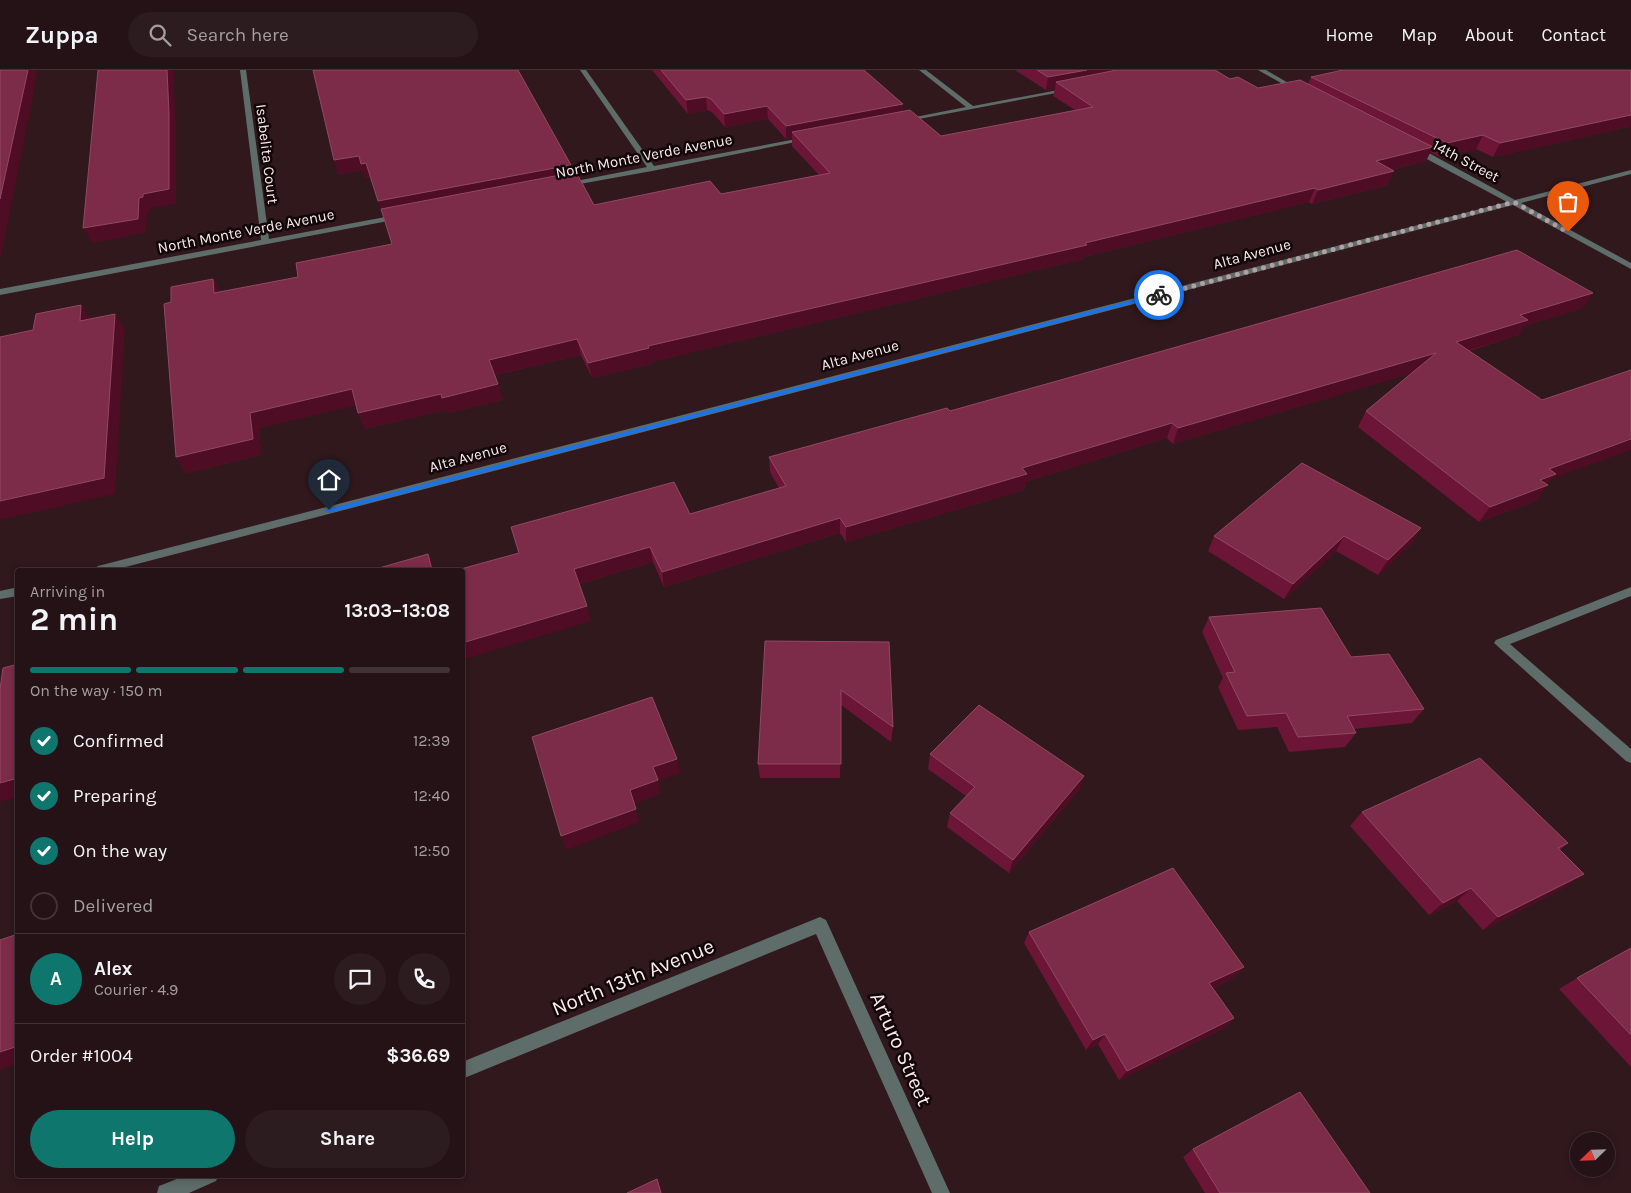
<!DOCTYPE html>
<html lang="en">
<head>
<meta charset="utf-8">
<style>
	body { margin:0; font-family:Karla,sans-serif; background:#2c1b1f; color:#f1f3f6; height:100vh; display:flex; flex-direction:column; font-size:19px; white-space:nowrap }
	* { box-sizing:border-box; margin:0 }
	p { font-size:16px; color:#a39ea1 }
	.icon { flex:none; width:28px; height:28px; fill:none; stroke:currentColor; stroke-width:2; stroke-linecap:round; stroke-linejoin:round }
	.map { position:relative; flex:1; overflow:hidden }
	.sheet { position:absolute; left:15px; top:498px; width:450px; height:610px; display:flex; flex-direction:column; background:#241216; border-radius:5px; box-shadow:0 2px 8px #0003,0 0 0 1px #413235 }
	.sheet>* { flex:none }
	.needle { width:32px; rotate:247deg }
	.buttons { position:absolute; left:1570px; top:1062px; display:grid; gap:10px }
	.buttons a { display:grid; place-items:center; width:45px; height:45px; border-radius:50%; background:#241216; box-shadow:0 2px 8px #0003,0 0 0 1px #413235; font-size:25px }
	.pin { position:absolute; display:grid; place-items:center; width:42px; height:42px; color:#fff; margin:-51px -21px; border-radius:50% 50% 50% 0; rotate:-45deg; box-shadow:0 0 5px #0007 }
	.pin .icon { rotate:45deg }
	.courier { position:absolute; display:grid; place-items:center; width:50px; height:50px; margin:-25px; border:4px solid #1a73e8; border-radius:50%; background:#fff; color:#222; box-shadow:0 1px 6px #0007 }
	.overview em { font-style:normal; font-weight:700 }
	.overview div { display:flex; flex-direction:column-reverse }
	.overview { display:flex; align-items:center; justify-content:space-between; height:85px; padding:0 15px }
	h1 { font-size:32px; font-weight:700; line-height:38px }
	.bar { display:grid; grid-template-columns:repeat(4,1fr); gap:8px 5px; align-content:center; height:60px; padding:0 15px }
	.bar i { height:6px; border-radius:4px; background:#413235 }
	.bar .active { background:#0f766e }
	.bar p { grid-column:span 4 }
	.line { display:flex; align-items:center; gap:12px; padding:0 15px; border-top:1px solid #413235 }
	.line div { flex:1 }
	.round { display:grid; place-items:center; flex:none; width:52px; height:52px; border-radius:26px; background:#2c1b1f }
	ol { padding:0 15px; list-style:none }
	li { display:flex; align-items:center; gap:15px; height:55px }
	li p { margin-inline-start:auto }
	li .icon { padding:5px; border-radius:50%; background:#0f766e; color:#fff; stroke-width:4 }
	li:last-child { color:#a39ea1 }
	li i { width:28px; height:28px; border:2px solid #413235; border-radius:50% }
	.button { display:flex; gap:10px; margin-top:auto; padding:10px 15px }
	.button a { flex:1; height:58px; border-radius:30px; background:#0f766e; color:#fff; font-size:20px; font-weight:700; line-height:58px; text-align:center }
	.button a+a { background:#2c1b1f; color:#f1f3f6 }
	header { display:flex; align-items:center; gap:30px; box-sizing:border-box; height:70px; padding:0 25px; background:#241216; border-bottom:1px solid #413235 }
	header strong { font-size:24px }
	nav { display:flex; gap:28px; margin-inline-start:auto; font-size:18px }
	.search { width:350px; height:45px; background:#2c1b1f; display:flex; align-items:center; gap:12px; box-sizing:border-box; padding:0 18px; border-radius:28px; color:#a39ea1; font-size:19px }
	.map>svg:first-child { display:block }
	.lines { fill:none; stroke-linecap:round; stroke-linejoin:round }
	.minor { fill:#5e6c6a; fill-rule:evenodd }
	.wall { fill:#6d1536 }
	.shaded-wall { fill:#4e0d24 }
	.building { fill:#7c2c49; stroke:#904963 }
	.route { fill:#1a73e8 }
	.done { stroke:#b4a0a4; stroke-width:5; stroke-dasharray:0 9 }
	.labels { text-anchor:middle; stroke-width:5; stroke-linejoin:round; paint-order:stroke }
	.far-street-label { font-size:15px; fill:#fbe9ec; stroke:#110709 }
	.near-street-label { font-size:21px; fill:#fbe9ec; stroke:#110709 }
</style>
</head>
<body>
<header>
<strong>Zuppa</strong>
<div class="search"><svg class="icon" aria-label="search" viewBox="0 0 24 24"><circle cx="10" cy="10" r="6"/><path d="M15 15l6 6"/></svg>Search here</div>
<nav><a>Home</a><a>Map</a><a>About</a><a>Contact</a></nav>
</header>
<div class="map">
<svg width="1631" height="1123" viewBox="0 0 1631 1123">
	<rect width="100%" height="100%" fill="#30181d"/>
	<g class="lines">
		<path class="minor" d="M240 0H246L269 169 401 144 405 146 404 148 0 225V219L261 170Z
			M580 0H586L654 96 807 67 811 69 652 101 563 117V113H566L647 97Z
			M919 0H926L973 36 1069 18 1072 20 903 52V50L905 49 966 37Z
			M1258 0H1266L1302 21 1297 22Z
			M1410 76H1416L1515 130 1631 100V104L1521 133 1631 193V199L1513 135 114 500H92L98 496 1507 132 1410 80Z
			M18 517V526L0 529V521Z
			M1631 517V526L1510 574 1631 679V693L1626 691 1494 573 1496 570Z
			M820 847 826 850 950 1123H932L816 864 462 1009V992Z
			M187 1105H219L216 1111 189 1123H157L159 1116Z"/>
	</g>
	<path class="wall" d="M652 0H864L903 41 941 66 1075 40 1053 26 1055 19 1046 20 1015 0H1215L1230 9 1258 18 1308 14 1311 7 1631 0V56L1594 65 1493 87 1476 79 1440 87 1430 82 1426 91 1391 100 1388 115 1312 134 1309 132 1084 187V189L651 292V294L592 308 581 285 495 305 503 330 448 343 446 340 365 359 358 343 356 335 259 358 261 385 186 403 176 387 171 232 213 209 220 222 298 207 392 174 371 107 366 108 363 100 339 104 334 90 573 103 594 135 721 124 819 105 792 76V68L786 69 768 49 725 57 712 42 707 40 688 44Z
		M1583 238 1524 256 1518 265 1469 281 1551 409 1536 431 1479 452 1358 357 1366 341 1412 303 1173 374 1167 368 1025 412 1024 420 846 472 840 463 664 517 653 492 579 514 591 551 462 500 690 444 779 418 770 402 769 387 950 341Z
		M1421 458 1411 474 1378 505 1336 481 1284 529 1208 481 1214 466Z
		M1209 547 1351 587 1424 639 1412 653 1354 659 1356 663 1345 677 1289 682 1277 657 1238 660 1218 617 1223 608 1202 562Z
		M889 572 893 657 891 672 841 635 840 708H760L758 694Z
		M930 684 1084 706 1079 720 1009 803 947 757 950 743 966 726 928 699Z
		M1362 742 1568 773 1560 780 1567 816 1483 860 1457 831 1429 845 1350 756Z
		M1029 862 1244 897 1234 908 1213 918 1234 948 1223 959 1119 1010 1098 974 1086 980 1024 873Z
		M1631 878V997L1559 919 1577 908Z
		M1193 1079 1370 1123H1205L1183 1087Z"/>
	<path class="shaded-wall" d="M28 0H38L1 186H0V129Z
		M167 0H173L176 57V134L151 138V142H147L146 163 92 173 83 158 139 128 143 124Z
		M1087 0H1155L1056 12 1055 19 1046 20 1048 7Z
		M706 27 707 40 688 44 686 30Z
		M903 34 902 47 792 62V68L786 69V56Z
		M767 36 768 49 725 57 724 44Z
		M1631 45V56L1594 65 1493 87 1500 73Z
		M1483 65 1476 79 1440 87 1447 73Z
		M1433 77 1426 91 1370 105 1376 91Z
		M359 86 366 93 371 107 366 108 363 100 339 104 334 90Z
		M571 95 574 109 383 145 378 131Z
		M1394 101 1388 115 1312 134 1318 120Z
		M1315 118 1309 132 1084 187V189L651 292V294L592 308 588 293 648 276Z
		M213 209 221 224 214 223Z
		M1593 223 1583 238 1524 256 1518 265 1447 287 1456 272 1520 245Z
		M81 235 91 250 80 251Z
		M115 244 125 259 115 424 0 450V431Z
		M577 269 581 285 494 305 489 290Z
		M1436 283 1427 299 1173 374 1178 358Z
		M498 314 503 330 448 343 446 340 365 359 358 343 441 324Z
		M352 319 359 335 259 358 261 385 186 403 176 387 250 343Z
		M1172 353 1167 368 1025 412 1024 420 846 472V457L1022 398Z
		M1631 369V380L1551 409 1536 431 1479 452 1490 437 1549 399Z
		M840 448V463L664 517 662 502Z
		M1421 458 1411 474 1378 505 1388 490Z
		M1344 466 1336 481 1284 529 1293 514Z
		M650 477 653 492 578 514 574 499Z
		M428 484 435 500H432Z
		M587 536 591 551 462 590V573Z
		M677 689 680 703 658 711 661 724 634 734 630 720 653 697Z
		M1084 706 1079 720 1009 803 1013 790Z
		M18 708V727L0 732V713Z
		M636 739 640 752 566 780 561 766Z
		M1584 804 1567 816 1483 860 1498 847Z
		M1471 818 1457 831 1429 845 1443 833Z
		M1244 897 1234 908 1200 924 1209 913Z
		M1234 948 1223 959 1119 1010 1127 1001Z
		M1105 964 1098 974 1086 980 1093 970Z
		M18 976V993L0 1000V982Z
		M657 1109 661 1117 663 1123H661Z"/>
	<path class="building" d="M0 0H28L0 129Z
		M98 0H167L169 43V119L143 124V127L139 128 138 149 83 158Z
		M313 0H518L571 95 378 131 366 93 361 94 359 86 334 90Z
		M661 0H864L903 34 786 56 767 36 724 44 711 29 706 27 686 30Z
		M1037 0H1087L1048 7Z
		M1117 0H1215L1230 9 1238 7 1258 18 1300 10 1433 77 1376 91 1394 101 1318 120 1315 118 1085 173 1087 175 648 276 649 278 588 293 577 269 489 290 498 314 442 328 441 324 358 343 352 319 250 343 253 369 176 387 164 234 171 232V217L213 209 214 223 298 207 296 193 392 174 381 139 576 102 594 135 710 111 721 124 830 103 792 62 910 40 941 66 1093 37 1056 12Z
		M1343 0H1631V45L1500 73 1483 65 1447 73 1311 7Z
		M1517 180 1593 223 1520 245 1528 250 1456 272 1542 330 1631 300V369L1549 399 1556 404 1540 410 1548 415 1490 437 1366 341 1436 283 1178 358 1172 353 1022 398 1027 404 846 457 840 448 662 502 650 477 574 499 587 536 462 573V500H457L519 483 511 457 674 412 690 444 786 416 769 387 947 338 950 341 1057 311Z
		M81 235 80 251 115 244 104 408 0 431V267L33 260 36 244Z
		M1302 393 1421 458 1388 490 1344 466 1293 514 1214 466Z
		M428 484 432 500H372Z
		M1321 538 1351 587 1389 584 1424 639 1347 646 1356 663 1298 667 1286 643 1247 646 1226 603 1235 602 1209 547Z
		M765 571 889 572 893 657 841 620V694H758Z
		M18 594V708L0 713V619L3 598Z
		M652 627 677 689 653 697 658 710 630 720 636 739 561 766 532 667Z
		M979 635 1084 706 1013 790 950 743 975 717 930 684Z
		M1480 688 1568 773 1558 778 1584 804 1498 847 1471 818 1443 833 1362 742Z
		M1173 798 1244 897 1209 913 1234 948 1127 1001 1105 964 1093 970 1029 862Z
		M18 864V976L0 982V870Z
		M1631 878V965L1577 908Z
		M1300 1022 1370 1123H1220L1193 1079Z
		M657 1109 661 1123H627Z"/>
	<path class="route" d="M1159 223 1161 226 329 443 325 440Z"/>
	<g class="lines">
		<path class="done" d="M1159 225 1514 132 1568 162"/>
	</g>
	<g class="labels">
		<g class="far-street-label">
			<text transform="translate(267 84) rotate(83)" y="5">Isabelita Court</text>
			<text transform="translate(644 86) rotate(-11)" y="5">North Monte Verde Avenue</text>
			<text transform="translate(1466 91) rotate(28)" y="5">14th Street</text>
			<text transform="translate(246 161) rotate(-11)" y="5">North Monte Verde Avenue</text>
			<text transform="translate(1252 184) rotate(-15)" y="5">Alta Avenue</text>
			<text transform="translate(860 285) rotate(-15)" y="5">Alta Avenue</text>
			<text transform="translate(468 387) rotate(-15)" y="5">Alta Avenue</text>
		</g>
		<g class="near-street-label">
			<text transform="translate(633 907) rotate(-22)" y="7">North 13th Avenue</text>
			<text transform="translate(901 979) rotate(66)" y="7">Arturo Street</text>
		</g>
	</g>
</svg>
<div class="buttons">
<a><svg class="needle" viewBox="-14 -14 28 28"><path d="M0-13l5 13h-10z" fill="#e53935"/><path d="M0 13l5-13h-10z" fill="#a39ea1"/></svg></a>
</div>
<div class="pin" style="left:1568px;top:162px;background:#ea580c"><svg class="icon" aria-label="bag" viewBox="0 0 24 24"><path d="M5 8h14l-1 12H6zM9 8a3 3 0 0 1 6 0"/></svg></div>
<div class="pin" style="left:329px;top:440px;background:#1f2937"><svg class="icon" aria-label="home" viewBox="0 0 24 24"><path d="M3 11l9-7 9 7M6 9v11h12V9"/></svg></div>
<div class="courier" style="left:1159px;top:225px"><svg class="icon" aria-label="bike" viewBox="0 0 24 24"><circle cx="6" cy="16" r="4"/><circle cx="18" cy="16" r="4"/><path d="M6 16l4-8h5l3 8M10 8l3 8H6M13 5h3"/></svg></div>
<section class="sheet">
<div class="overview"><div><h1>2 min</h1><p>Arriving in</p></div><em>13:03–13:08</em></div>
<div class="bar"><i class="active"></i><i class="active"></i><i class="active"></i><i></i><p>On the way · 150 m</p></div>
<ol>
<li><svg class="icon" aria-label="check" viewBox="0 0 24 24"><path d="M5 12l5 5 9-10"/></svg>Confirmed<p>12:39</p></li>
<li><svg class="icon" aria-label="check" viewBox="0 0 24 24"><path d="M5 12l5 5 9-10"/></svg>Preparing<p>12:40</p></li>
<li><svg class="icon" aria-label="check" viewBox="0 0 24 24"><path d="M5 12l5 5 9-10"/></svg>On the way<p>12:50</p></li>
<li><i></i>Delivered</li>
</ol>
<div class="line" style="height:90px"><b class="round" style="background:#0f766e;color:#fff">A</b><div><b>Alex</b><p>Courier · 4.9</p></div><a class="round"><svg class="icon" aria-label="chat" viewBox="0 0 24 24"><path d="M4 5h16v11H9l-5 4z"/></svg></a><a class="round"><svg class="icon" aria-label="phone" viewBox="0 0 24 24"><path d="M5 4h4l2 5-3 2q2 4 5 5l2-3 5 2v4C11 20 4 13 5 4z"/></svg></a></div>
<div class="line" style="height:65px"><div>Order #1004</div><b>$36.69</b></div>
<div class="button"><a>Help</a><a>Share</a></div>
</section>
</div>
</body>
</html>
